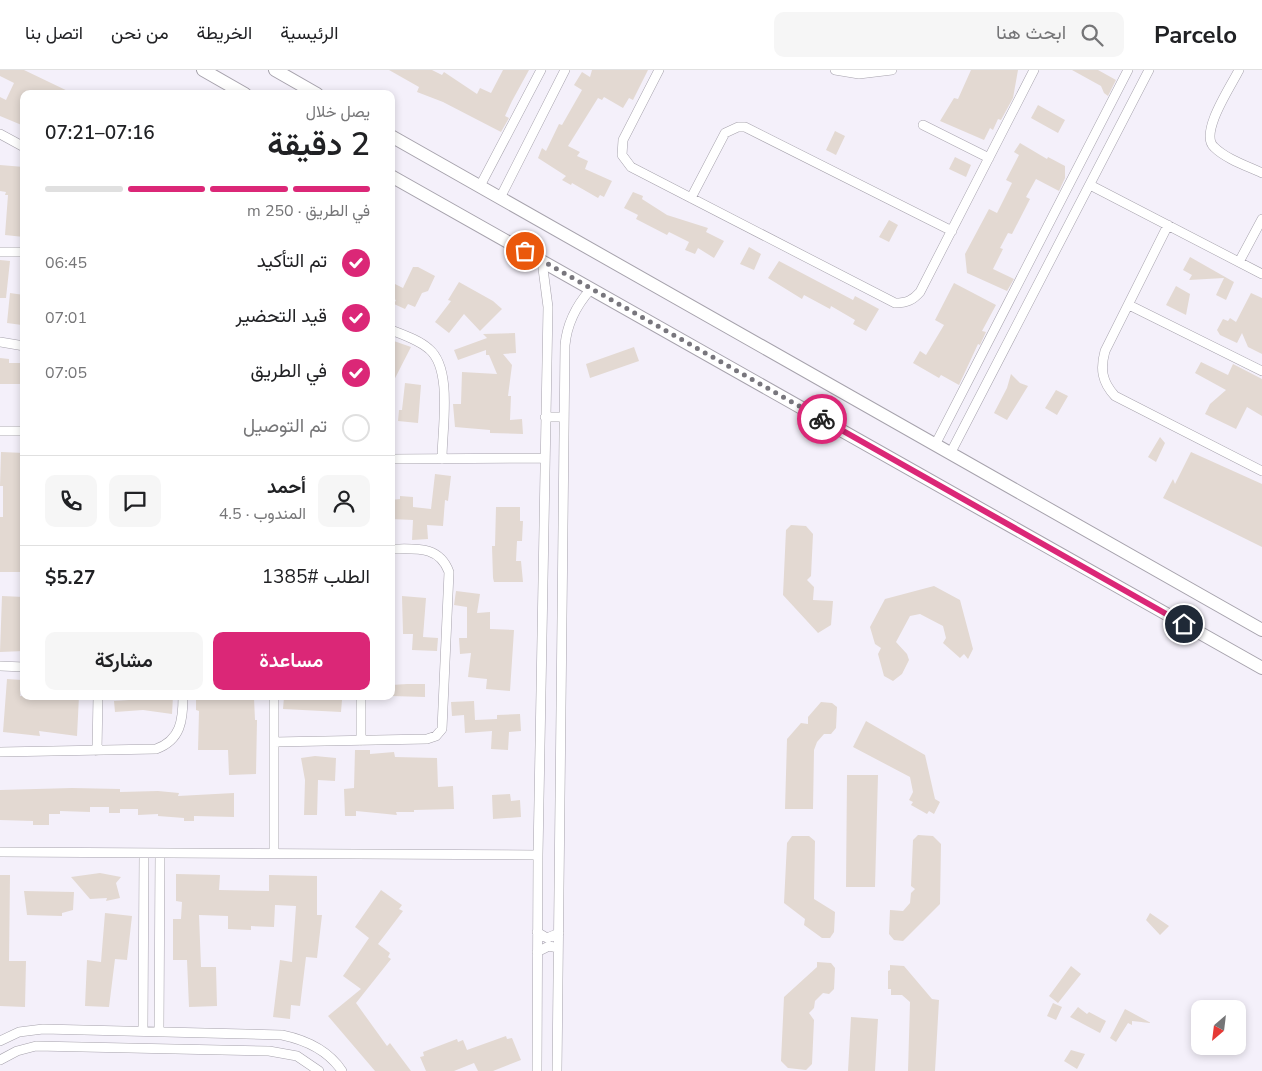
<!DOCTYPE html>
<html lang="ar">
<head>
<meta charset="utf-8">
<style>
	body { margin:0; font-family:"Nunito Sans",Vazirmatn,sans-serif; background:#f6f6f6; color:#202124; direction:rtl; height:100vh; display:flex; flex-direction:column; font-size:19px; white-space:nowrap }
	* { box-sizing:border-box; margin:0 }
	p { font-size:16px; color:#757577 }
	.icon { flex:none; width:28px; height:28px; fill:none; stroke:currentColor; stroke-width:2; stroke-linecap:round; stroke-linejoin:round }
	.map { position:relative; flex:1; overflow:hidden; direction:ltr }
	.details { position:absolute; left:20px; top:20px; width:375px; height:610px; display:flex; flex-direction:column; background:#fff; border-radius:10px; box-shadow:0 2px 8px #0003; direction:rtl }
	.details>* { flex:none }
	.needle { width:32px; rotate:208deg }
	.buttons { position:absolute; left:1191px; top:930px; display:grid; gap:10px }
	.buttons a { display:grid; place-items:center; width:55px; height:55px; border-radius:10px; background:#fff; box-shadow:0 2px 8px #0003; font-size:25px }
	.pin { position:absolute; display:grid; place-items:center; width:42px; height:42px; color:#fff; margin:-21px; border:2px solid #fff; border-radius:50%; box-shadow:0 1px 5px #0007 }
	.courier { position:absolute; display:grid; place-items:center; width:50px; height:50px; margin:-25px; border:4px solid #db2777; border-radius:50%; background:#fff; color:#222; box-shadow:0 1px 6px #0007 }
	.headline em { font-style:normal; font-weight:600 }
	.headline div { display:flex; flex-direction:column-reverse }
	.headline { display:flex; align-items:center; justify-content:space-between; height:85px; padding:0 25px }
	h1 { font-size:32px; font-weight:600; line-height:38px }
	.bar { display:grid; grid-template-columns:repeat(4,1fr); gap:8px 5px; align-content:center; height:60px; padding:0 25px }
	.bar i { height:6px; border-radius:4px; background:#e0e0e0 }
	.bar .selected { background:#db2777 }
	.bar p { grid-column:span 4 }
	.line { display:flex; align-items:center; gap:12px; padding:0 25px; border-top:1px solid #e0e0e0 }
	.line div { flex:1 }
	.round { display:grid; place-items:center; flex:none; width:52px; height:52px; border-radius:10px; background:#f6f6f6 }
	ol { padding:0 25px; list-style:none }
	li { display:flex; align-items:center; gap:15px; height:55px }
	li p { margin-inline-start:auto }
	li .icon { padding:5px; border-radius:50%; background:#db2777; color:#fff; stroke-width:4 }
	li:last-child { color:#757577 }
	li i { width:28px; height:28px; border:2px solid #e0e0e0; border-radius:50% }
	.action { display:flex; gap:10px; margin-top:auto; padding:10px 25px }
	.action a { flex:1; height:58px; border-radius:10px; background:#db2777; color:#fff; font-size:20px; font-weight:600; line-height:58px; text-align:center }
	.action a+a { background:#f6f6f6; color:#202124 }
	header { display:flex; align-items:center; gap:30px; box-sizing:border-box; height:70px; padding:0 25px; background:#fff; border-bottom:1px solid #e0e0e0 }
	header strong { font-size:24px }
	nav { display:flex; gap:28px; margin-inline-start:auto; font-size:18px }
	.search { width:350px; height:45px; background:#f6f6f6; display:flex; align-items:center; gap:12px; box-sizing:border-box; padding:0 18px; border-radius:10px; color:#757577; font-size:19px }
	.map>svg:first-child { display:block }
	.building { fill:#e3d9d2 }
	.lines { fill:none; stroke-linecap:round; stroke-linejoin:round }
	.street-casing { stroke:#a6a2ac; stroke-width:10 }
	.secondary-casing { stroke:#a6a2ac; stroke-width:14 }
	.street { stroke:#fff; stroke-width:9 }
	.secondary { stroke:#fff; stroke-width:12 }
	.done { stroke:#78767d; stroke-width:5; stroke-dasharray:0 9 }
	.route { stroke:#db2777; stroke-width:6 }
</style>
</head>
<body>
<header>
<strong>Parcelo</strong>
<div class="search"><svg class="icon" aria-label="search" viewBox="0 0 24 24"><circle cx="10" cy="10" r="6"/><path d="M15 15l6 6"/></svg>ابحث هنا</div>
<nav><a>الرئيسية</a><a>الخريطة</a><a>من نحن</a><a>اتصل بنا</a></nav>
</header>
<div class="map">
<svg width="1262" height="1001" viewBox="0 0 1262 1001">
	<rect width="100%" height="100%" fill="#f4f0fa"/>
	<path class="building" d="M0 0H24L74 24H24V56L0 46V27L6 30 14 13 0 6Z
		M389 0H432L442 5 444 2 477 24 480 18 491 23 503 0H529L512 31 505 46 509 48 501 62 443 32 417 22 419 17Z
		M592 0H648L633 30 629 28 623 38 604 27 602 30 598 28 568 76 580 82 577 86 588 91 585 99 612 111 604 127 600 125 598 128 572 113 571 115 562 110 566 106 538 88 542 78 546 81 559 54 562 55 582 20 574 15 582 2 590 7Z
		M971 0H1018L1013 28 1001 50 998 49 993 60 990 58 984 70 940 51 954 28 958 29Z
		M1072 0H1098L1116 10 1108 26 1104 23 1101 16Z
		M1038 35 1065 50 1058 63 1031 48Z
		M835 61 845 66 836 85 826 80Z
		M1020 73 1047 89 1048 87 1065 96V108L1059 121 1036 109 1026 127 1030 129 1012 164 1008 163 1000 178 1003 179 993 199 1014 209 1007 221 967 203 965 184 989 139 997 143 1012 113 1006 110 1019 85 1014 82Z
		M955 87 971 95 966 107 949 99Z
		M0 95 24 97V167L5 165 8 125H5L6 122 0 121Z
		M633 122 643 126 642 129 667 145 708 158 706 162 724 171 714 188 698 178 695 184 685 180 689 172 669 162 667 165 636 149 638 145 624 138Z
		M889 150 898 155 889 172 879 167Z
		M749 177 761 184 754 200 740 194Z
		M1190 187 1234 212 1226 230 1216 225 1224 208 1189 210 1192 205 1183 200Z
		M0 190 10 191 6 228H0Z
		M779 191 853 230 855 226 879 239 866 261 853 254 855 250 831 236 830 239 804 225 802 229 768 208Z
		M413 197H418L435 206 428 221 422 223 415 237 408 234 405 239 394 234 396 230 391 228V212L403 218Z
		M459 212 493 231 502 239 480 261 464 244 449 263 435 252 451 231 448 230Z
		M954 213 996 235 982 261 986 262 980 275 978 274 959 315 941 305 939 308 913 293 920 281 926 285 944 255 935 250Z
		M1176 216 1190 224 1186 245 1166 235Z
		M10 223 24 225 22 255 7 253Z
		M1251 223 1262 228V284L1248 277 1242 263 1237 273 1220 265 1217 260 1223 249 1228 251 1230 248 1236 252Z
		M515 263 516 283 503 284 512 295 508 326H511L510 350 522 349 523 364 490 363V360L455 357 453 334H461L462 302 497 304 489 285H486V280L458 290 454 280 487 268 483 264Z
		M391 270 411 277 391 316Z
		M634 277 639 291 590 308 586 294Z
		M0 288 9 289V293H21V314H0Z
		M1201 292 1228 305 1233 294 1262 309V346L1247 337 1236 359 1205 344 1210 334 1226 320 1195 303Z
		M1011 304 1020 313 1028 316 1007 350 994 343 1007 318Z
		M405 313 421 315 418 353 398 351 399 340H402Z
		M1056 320 1068 326 1057 345 1045 338Z
		M1160 367 1165 373 1156 392 1148 387Z
		M1 382 24 383V437H21L24 502H0V447H3V416H0Z
		M1191 382 1262 414V477L1163 428 1173 409 1175 414Z
		M435 404 451 406 448 431 445 430 443 456 427 455 428 469 412 470 413 450 391 449V430L400 429V426L413 427V437L431 439Z
		M496 437H520V451H523L522 471H517L516 491H521L523 512H494L493 508 492 476H495Z
		M791 455 806 456 813 464 811 506 807 510 814 517 813 530 833 531 831 555 818 563 783 525 786 460Z
		M934 516 960 530 973 579 968 589 964 584 960 588 943 573 946 568 943 556 920 544 910 546 896 572 907 584 909 590 902 604 893 611 884 606 878 584 881 578 875 574 870 557 885 529Z
		M456 521 480 524 477 543 490 542V559L514 560 510 621 486 619 487 609 468 607 471 583 460 584 459 568H467V537L454 535Z
		M2 526 24 527V581L0 582Z
		M402 526 426 528 423 567 438 568 437 581 412 580 413 564H403Z
		M7 609 22 610 20 626H79L77 666 39 661 40 666 3 662Z
		M407 614H425V627L391 626V615Z
		M144 626H173L172 644 143 640 115 642 114 631 144 629Z
		M196 626 254 628 255 650H257L256 704 229 705 228 680H198L199 641 196 640Z
		M284 627 342 630 341 642 283 639Z
		M474 631 475 650 497 649V645L520 644 521 661 509 662 508 680 491 679 492 661 465 663 464 645 452 646 451 632Z
		M821 632 832 633 837 637 836 658 831 664H824L817 672 814 680 813 739H785L787 669 801 653 808 654V647Z
		M866 651 925 685 935 729 940 732 934 744 929 741 927 744 911 735 913 732 909 730 913 722 910 707 853 677Z
		M355 680H370V684L394 682 395 687 437 688 438 717 453 716 454 739 414 740V742H396L397 745 356 741V746H345L344 719 354 718Z
		M315 686 336 688 335 711 318 710 317 745H304L305 710 301 688Z
		M847 705H878L875 817H846Z
		M72 718 120 719V722L158 721 179 723 178 726 234 723V747L194 746V751H184V748L158 746V744L138 745V739H120V743H109V737H90V742L60 741V744H49V755H33V751L0 750V720Z
		M510 724 511 731 520 730 521 747 493 749 492 725Z
		M918 765 933 766 941 774 940 834 903 871 894 870 889 864 890 840 903 841 910 833 911 823 915 819 911 816 913 770Z
		M792 766H809L815 771 814 829 835 842 834 862 830 868H822L804 855 805 849 784 833 787 773Z
		M100 803 121 807 116 813 120 828 106 831 107 828 90 829 71 807Z
		M176 804 220 805 219 820 269 821V805L317 806V845H322L317 888 306 887 300 936 291 935 290 949 273 947 280 890 292 892 296 836 275 835 274 857 251 856V860L228 859V846L199 845 201 897H216L217 936 189 937 187 890H173V849H181L182 832 176 831Z
		M0 805H10L9 891H26L25 937 0 936Z
		M381 820 402 835 399 839 403 841 378 874 390 883 388 887 391 889 356 933 387 976 390 973 411 1001H375L328 946 361 919 343 906 369 868 355 857Z
		M24 821 74 822 73 840 62 843V846L27 845Z
		M105 843 132 846 127 890 115 889 109 937 85 936 87 890 101 892Z
		M1150 843 1169 856 1160 865 1146 850Z
		M817 892 831 893 835 898 834 919 829 924 823 923 815 931 814 938 809 943 814 950 812 994 806 1000 788 998 781 991 784 927 817 897Z
		M890 895 904 896 932 929 939 930 935 1001H908L910 932 902 925H891V919H888V901L890 900Z
		M1071 896 1081 904 1058 933 1049 926Z
		M1053 933 1062 937 1056 950 1047 946Z
		M1078 937 1087 944 1089 942 1106 951 1100 963 1070 947Z
		M1125 939 1151 953 1132 951V955L1128 953 1116 972 1110 968Z
		M851 947 878 949 875 1001H848Z
		M506 966 507 969 512 968 521 990 493 1001H478L474 993 454 1001H426L420 987 424 986 423 982 457 969 458 972 463 970 467 980Z
		M1071 980 1085 984 1077 999 1064 991Z"/>
	<g class="lines">
		<g class="street-casing">
			<path id="street" d="M659 0 623 70 622 85 631 97 895 233C907 233 913 230 920 222L1034 0
				M835 0 859 4 892 0
				M1239 0C1231 16 1199 63 1214 77 1226 89 1247 96 1262 103
				M923 55 989 88
				M0 64 24 77
				M1090 115 1262 204
				M480 116 541 0
				M500 128 565 0
				M691 128 725 63 738 57H745L952 161
				M1168 155 1105 281C1100 299 1102 312 1115 326L1262 401
				M0 182H24
				M1239 192 1262 149
				M1129 235 1262 301
				M391 260C404 265 419 270 429 279 453 299 442 359 442 389
				M0 272 24 276
				M545 347H564
				M0 361H24
				M935 375 1128 0
				M950 384 1149 0
				M391 389 545 388
				M0 596 24 597
				M274 626V783
				M361 671V626
				M274 672 427 669 436 666 442 659 449 502C439 475 415 479 391 479
				M97 681 98 626
				M0 682 156 679C181 670 183 650 183 626
				M0 782 538 785
				M537 862 547 868 559 863
				M537 882 549 876 558 878
				M143 961 144 783
				M159 961 160 783
				M0 971 19 962 43 959 282 965C306 970 328 980 342 1001
				M0 990 17 981 36 976 269 981 297 986 319 1001
				M537 1001 538 785 548 237 542 191
				M557 1001 565 275C567 254 576 236 590 220"/>
		</g>
		<g class="secondary-casing">
			<path id="secondary" d="M203 0 245 24
				M275 0 317 24
				M391 66 1262 560
				M391 106 1262 598"/>
		</g>
		<use href="#street" class="street"/>
		<use href="#secondary" class="secondary"/>
	</g>
	<g class="lines">
		<path class="done" d="M525 181 822 349"/>
		<path class="route" d="M822 349 1184 554"/>
	</g>
</svg>
<div class="buttons">
<a><svg class="needle" viewBox="-14 -14 28 28"><path d="M0-13l5 13h-10z" fill="#e53935"/><path d="M0 13l5-13h-10z" fill="#757577"/></svg></a>
</div>
<div class="pin" style="left:525px;top:181px;background:#ea580c"><svg class="icon" aria-label="bag" viewBox="0 0 24 24"><path d="M5 8h14l-1 12H6zM9 8a3 3 0 0 1 6 0"/></svg></div>
<div class="pin" style="left:1184px;top:554px;background:#1f2937"><svg class="icon" aria-label="home" viewBox="0 0 24 24"><path d="M3 11l9-7 9 7M6 9v11h12V9"/></svg></div>
<div class="courier" style="left:822px;top:349px"><svg class="icon" aria-label="bike" viewBox="0 0 24 24"><circle cx="6" cy="16" r="4"/><circle cx="18" cy="16" r="4"/><path d="M6 16l4-8h5l3 8M10 8l3 8H6M13 5h3"/></svg></div>
<section class="details">
<div class="headline"><div><h1>2 دقيقة</h1><p>يصل خلال</p></div><em>07:16–07:21</em></div>
<div class="bar"><i class="selected"></i><i class="selected"></i><i class="selected"></i><i></i><p>في الطريق · 250 m</p></div>
<ol>
<li><svg class="icon" aria-label="check" viewBox="0 0 24 24"><path d="M5 12l5 5 9-10"/></svg>تم التأكيد<p>06:45</p></li>
<li><svg class="icon" aria-label="check" viewBox="0 0 24 24"><path d="M5 12l5 5 9-10"/></svg>قيد التحضير<p>07:01</p></li>
<li><svg class="icon" aria-label="check" viewBox="0 0 24 24"><path d="M5 12l5 5 9-10"/></svg>في الطريق<p>07:05</p></li>
<li><i></i>تم التوصيل</li>
</ol>
<div class="line" style="height:90px"><a class="round"><svg class="icon" aria-label="person" viewBox="0 0 24 24"><circle cx="12" cy="8" r="4"/><path d="M4 21q1-7 8-7t8 7"/></svg></a><div><b>أحمد</b><p>المندوب · 4.5</p></div><a class="round"><svg class="icon" aria-label="chat" viewBox="0 0 24 24"><path d="M4 5h16v11H9l-5 4z"/></svg></a><a class="round"><svg class="icon" aria-label="phone" viewBox="0 0 24 24"><path d="M5 4h4l2 5-3 2q2 4 5 5l2-3 5 2v4C11 20 4 13 5 4z"/></svg></a></div>
<div class="line" style="height:65px"><div>الطلب #1385</div><b>$5.27</b></div>
<div class="action"><a>مساعدة</a><a>مشاركة</a></div>
</section>
</div>
</body>
</html>
